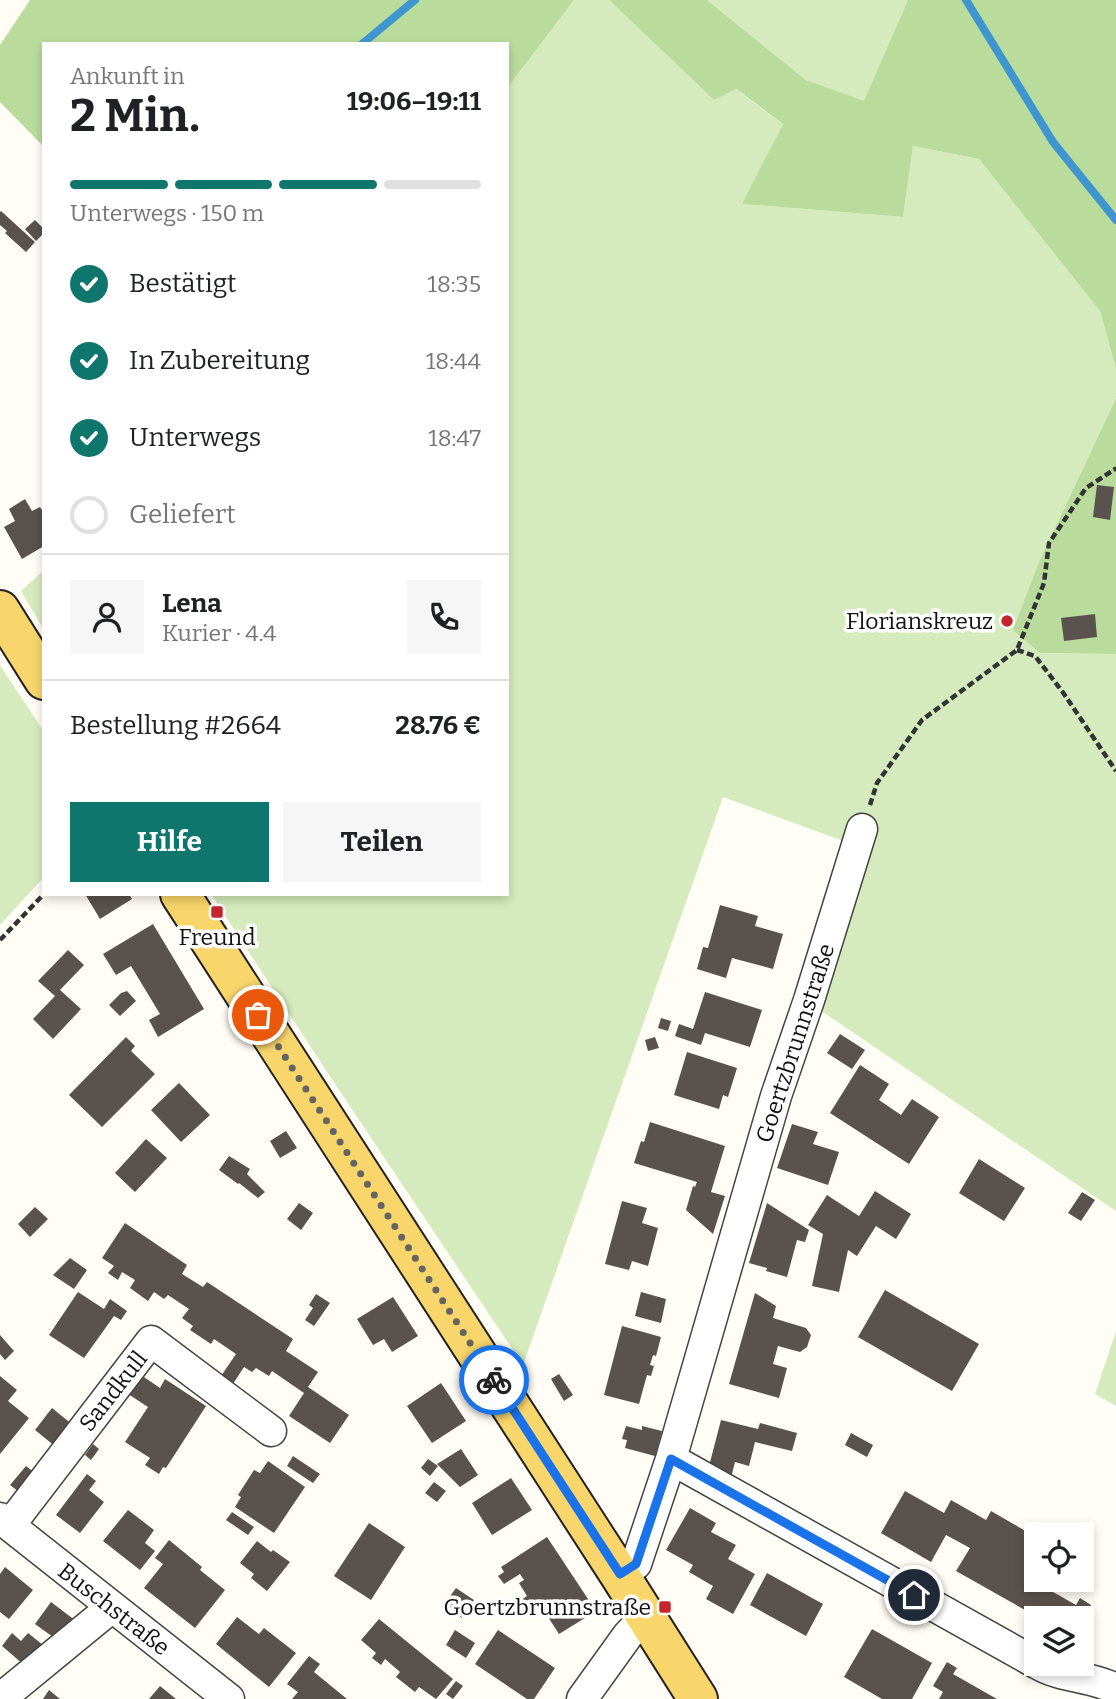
<!DOCTYPE html>
<html lang="de">
<head>
<meta charset="utf-8">
<style>
	body { margin:0; font-family:Bitter,serif; background:#f6f6f6; color:#202124; height:100vh; display:flex; flex-direction:column; font-size:26px; white-space:nowrap }
	* { box-sizing:border-box; margin:0 }
	p { font-size:23px; color:#757577 }
	.icon { flex:none; width:38px; height:38px; fill:none; stroke:currentColor; stroke-width:2; stroke-linecap:round; stroke-linejoin:round }
	.map { position:relative; flex:1; overflow:hidden }
	.details { position:absolute; left:42px; top:42px; width:467px; height:854px; display:flex; flex-direction:column; background:#fff; border-radius:0px; box-shadow:0 4px 10px #0003 }
	.details>* { flex:none }
	.tools { position:absolute; left:1024px; top:1522px; display:grid; gap:14px }
	.tools a { display:grid; place-items:center; width:70px; height:70px; border-radius:0px; background:#fff; box-shadow:0 4px 10px #0003; font-size:35px }
	.pin { position:absolute; display:grid; place-items:center; width:60px; height:60px; color:#fff; margin:-30px; border:4px solid #fff; border-radius:50%; box-shadow:0 2px 7px #0007 }
	.courier { position:absolute; display:grid; place-items:center; width:70px; height:70px; margin:-35px; border:5px solid #1a73e8; border-radius:50%; background:#fff; color:#222; box-shadow:0 2px 9px #0007 }
	.headline em { font-style:normal; font-weight:700 }
	.headline div { display:flex; flex-direction:column-reverse }
	.headline { display:flex; align-items:center; justify-content:space-between; height:119px; padding:0 28px }
	h1 { font-size:46px; font-weight:700; line-height:52px }
	.bar { display:grid; grid-template-columns:repeat(4,1fr); gap:10px 7px; align-content:center; height:84px; padding:0 28px }
	.bar i { height:9px; border-radius:5px; background:#e0e0e0 }
	.bar .active { background:#0f766e }
	.bar p { grid-column:span 4 }
	.line { display:flex; align-items:center; gap:18px; padding:0 28px; border-top:2px solid #e0e0e0 }
	.line div { flex:1 }
	.round { display:grid; place-items:center; flex:none; width:74px; height:74px; border-radius:0px; background:#f6f6f6 }
	ol { padding:0 28px; list-style:none }
	li { display:flex; align-items:center; gap:21px; height:77px }
	li p { margin-inline-start:auto }
	li .icon { padding:7px; border-radius:50%; background:#0f766e; color:#fff; stroke-width:4 }
	li:last-child { color:#757577 }
	li i { width:38px; height:38px; border:4px solid #e0e0e0; border-radius:50% }
	.button { display:flex; gap:14px; margin-top:auto; padding:14px 28px }
	.button a { flex:1; height:80px; border-radius:0px; background:#0f766e; color:#fff; font-size:28px; font-weight:700; line-height:80px; text-align:center }
	.button a+a { background:#f6f6f6; color:#202124 }
	.map>svg:first-child { display:block }
	.green { fill:#d5ebbd }
	.forest { fill:#b9dc9c }
	.lines { fill:none; stroke-linecap:round; stroke-linejoin:round }
	.stream { stroke:#3f96cf; stroke-width:8 }
	.building { fill:#5a524d }
	.minor-casing { stroke:#444; stroke-width:33 }
	.major-casing { stroke:#222; stroke-width:42 }
	.path { stroke:#333; stroke-width:4.5; stroke-dasharray:7 3.5; stroke-linecap:butt }
	.minor { stroke:#fff; stroke-width:30 }
	.major { stroke:#f9d66b; stroke-width:38 }
	.done { stroke:#646461; stroke-width:7; stroke-dasharray:0 12.6 }
	.route { stroke:#1a73e8; stroke-width:9 }
	.poi-dot { fill:#c4262e; stroke:#fff; stroke-width:2.5 }
	.labels { text-anchor:middle; stroke-width:7; stroke-linejoin:round; paint-order:stroke }
	.poi-label { font-size:23px; fill:#111; stroke:#fff; text-anchor:end }
	.street-label { font-size:23px; fill:#111; stroke:#fff }
</style>
</head>
<body>
<div class="map">
<svg width="1116" height="1699" viewBox="0 0 1116 1699">
	<rect width="100%" height="100%" fill="#fffdf5"/>
	<path class="green" d="M574 0H609L714 100 735 89 783 124 743 204 903 217 913 146 979 159 1100 311 1116 369V398L1040 560V653L1116 654V1211L820 1010 846 842 723 797 523 1365 331 1078 211 894H508V87Z
		M707 0H908L865 102 806 80Z
		M44 570V630L21 591Z
		M0 665 44 732V877L0 925Z
		M1116 1331V1406L1095 1394Z"/>
	<path class="forest" d="M30 0H574L508 87V44H44V147L0 102V45Z
		M609 0H707L806 80 864 101 908 0H1116V369L1100 311 979 159 913 146 903 217 742 204 783 124 736 89 714 100Z
		M1116 398V654L1040 653 1013 630 1040 560Z"/>
	<g class="lines">
		<path class="stream" d="M966 0 1053 142 1116 220
			M362 44 415 0"/>
	</g>
	<path class="building" d="M1 211 35 242 26 252 5 233 7 231 0 225V212Z
		M35 220 44 229V233L36 241 25 229Z
		M1097 485 1114 487 1110 520 1093 517Z
		M25 499 32 511 40 507 44 513V546L22 559 4 527 15 521 9 509Z
		M1095 614 1097 637 1064 641 1061 618Z
		M85 894H129L132 899 100 919Z
		M720 905 758 916 755 926 783 934 773 969 732 958 726 978 697 969 703 947 708 948Z
		M153 924 204 1009 158 1037 149 1020 160 1014 131 966 116 975 103 954Z
		M68 950 84 965 60 990 81 1009 53 1039 33 1019 55 996 38 981Z
		M127 991 136 1001 120 1016 109 1005 121 993Z
		M705 992 762 1010 750 1047 705 1033 701 1045 675 1036 679 1024 693 1029Z
		M661 1018 671 1021 668 1031 658 1028Z
		M840 1034 865 1050 852 1069 827 1053Z
		M126 1037 135 1046 131 1051 155 1074 102 1127 69 1095Z
		M655 1037 659 1048 648 1051 645 1040Z
		M687 1052 737 1068 728 1097 723 1095 719 1109 674 1095Z
		M860 1065 889 1084 879 1100 901 1115 912 1099 939 1117 909 1164 830 1113Z
		M179 1083 210 1115 181 1142 151 1110Z
		M650 1122 725 1146 711 1192 725 1196 713 1234 686 1210 693 1186 695 1187 697 1182 634 1163 641 1141 644 1142Z
		M792 1124 818 1132 813 1144 839 1152 828 1185 777 1168Z
		M286 1131 297 1148 280 1158 270 1141Z
		M146 1139 167 1158 135 1192 115 1173Z
		M229 1156 250 1169 247 1174 265 1192 258 1198 239 1183 238 1184 219 1170Z
		M979 1159 1025 1188 1004 1221 959 1193Z
		M875 1191 911 1214 896 1239 876 1226 857 1256 848 1250 839 1292 812 1286 823 1234 808 1225 827 1195 859 1216Z
		M1082 1192 1095 1200 1081 1221 1068 1213Z
		M622 1201 647 1208 642 1223 658 1228 648 1266 632 1261 629 1270 605 1264Z
		M299 1203 313 1213 301 1230 287 1219Z
		M767 1203 809 1230 805 1242 797 1240 787 1277 766 1271 767 1268 749 1263Z
		M35 1207 48 1219 30 1237 18 1224Z
		M125 1223 187 1265 182 1274 203 1287 207 1282 293 1339 286 1351 318 1372 308 1387 349 1415 330 1443 289 1416 304 1393 272 1371 269 1376 256 1368 252 1372 244 1367 231 1387 219 1379 236 1354 214 1339 211 1344 190 1330 193 1326 182 1318 189 1309 168 1295 164 1299 154 1292 148 1301 130 1288 135 1280 122 1272 118 1280 108 1273 114 1266 102 1258Z
		M70 1258 87 1270 74 1289 53 1275Z
		M885 1290 979 1344 952 1391 858 1337Z
		M78 1292 104 1309 110 1299 127 1311 121 1320 114 1316 84 1358 49 1335Z
		M641 1292 666 1299 661 1323 635 1316Z
		M755 1293 776 1306 773 1318 806 1328 811 1335 807 1347 800 1352 778 1346 773 1364 787 1368 779 1398 729 1384Z
		M316 1294 330 1303 314 1326 305 1320 313 1308 309 1305Z
		M393 1297 418 1336 392 1352 384 1339 373 1345 357 1319Z
		M622 1326 661 1337 656 1356 653 1355 650 1365 654 1366 651 1376 647 1375 639 1404 604 1395Z
		M0 1335 14 1351 5 1360 0 1354Z
		M138 1373 160 1388 165 1379 206 1406 166 1468 163 1467 159 1474 145 1465 150 1458 125 1442 148 1407 125 1392Z
		M559 1374 573 1395 564 1401 551 1379Z
		M0 1376 17 1390 8 1401 29 1418 0 1454Z
		M441 1383 466 1421 432 1443 407 1406Z
		M52 1408 73 1425 56 1447 35 1430Z
		M721 1420 758 1429 760 1423 797 1433 792 1451 755 1442 749 1466 735 1462 730 1482 708 1470Z
		M626 1426 642 1430V1426L662 1431 655 1456 625 1448 627 1440 622 1439Z
		M851 1433 873 1445 867 1457 845 1445Z
		M93 1444 99 1449 91 1460 85 1455Z
		M461 1449 478 1475 460 1487 437 1464Z
		M293 1456 320 1474 313 1483 287 1466Z
		M428 1459 438 1466 430 1476 421 1468Z
		M268 1461 305 1487 274 1533 235 1507 241 1497 238 1495 254 1470 260 1473Z
		M26 1466 35 1473 19 1492 10 1485Z
		M87 1474 96 1481 89 1490 104 1502 80 1533 56 1515Z
		M511 1478 532 1510 492 1535 472 1503Z
		M434 1482 446 1491 437 1502 425 1493Z
		M905 1491 944 1513 951 1500 986 1520 991 1511 1036 1537V1580H1051L1046 1588 1076 1605 1080 1598 1091 1605 1082 1622V1619H1041L956 1571 970 1548 946 1535 931 1562 881 1533Z
		M690 1508 716 1523 711 1532 736 1545 728 1559 755 1574 733 1614 706 1599 713 1586 689 1572 693 1565 666 1550Z
		M128 1510 154 1530 145 1543 155 1551 140 1570 103 1541Z
		M232 1512 254 1527 248 1535 226 1520Z
		M369 1523 405 1547 371 1600 334 1576Z
		M547 1537 590 1602 579 1609 585 1618 559 1634 539 1603 522 1614 515 1604 527 1596 519 1583 524 1580 520 1574 504 1584 498 1576 504 1572 501 1567Z
		M169 1540 202 1567 200 1570 225 1590 195 1628 144 1588 163 1564 155 1558Z
		M257 1541 271 1552 273 1550 290 1562 267 1591 251 1578 254 1574 240 1563Z
		M5 1567 33 1590 9 1619 0 1612V1574Z
		M767 1573 823 1604 806 1636 750 1605Z
		M456 1588 474 1600 462 1618 443 1606Z
		M51 1602 76 1621 60 1642 35 1624Z
		M237 1617 259 1634 264 1628 296 1653 269 1687 216 1644Z
		M379 1619 453 1679 436 1699 419 1687 415 1692 396 1677 400 1672 385 1659 381 1665 372 1658 376 1653 361 1640Z
		M872 1629 932 1663 912 1699H882L844 1677Z
		M455 1630 475 1643 466 1658 446 1645Z
		M498 1630 555 1668 534 1699H527L475 1664Z
		M12 1633 21 1641 28 1633 48 1649 31 1671 2 1646Z
		M309 1656 320 1664 314 1672 347 1699H292L298 1692 287 1684Z
		M947 1662 957 1668 953 1674 997 1699H939L943 1692 933 1686Z
		M456 1681 463 1686 453 1699 446 1694Z
		M160 1686 176 1699H149Z
		M49 1690 60 1699H43Z"/>
	<g class="lines">
		<g class="minor-casing">
			<path id="minor" d="M671 1459 1036 1663
				M0 1518 229 1699
				M10 1525 151 1341 271 1431
				M619 1574 636 1564 671 1459 776 1096 809 1000 862 829
				M1038 1664C1062 1678 1091 1676 1116 1689
				M6 1694 112 1607
				M582 1699 628 1635 646 1616"/>
		</g>
		<g class="major-casing">
			<path id="major" d="M0 610 44 680
				M180 894 619 1574 698 1699"/>
		</g>
		<path class="path" d="M1017 650 1035 656 1062 691 1116 771
			M870 805 877 783 922 720 1017 650 1044 583 1049 543 1086 488 1115 469 1116 470
			M0 940 44 894"/>
		<use href="#minor" class="minor"/>
		<use href="#major" class="major"/>
	</g>
	<g class="lines">
		<path class="done" d="M258 1015 494 1380"/>
		<path class="route" d="M494 1380 620 1574 636 1564 671 1459 914 1595"/>
	</g>
	<g class="poi-dot">
		<circle cx="1007" cy="621" r="7"/>
		<rect x="210" y="905" width="14" height="14" rx="3.5"/>
		<rect x="658" y="1600" width="14" height="14" rx="3.5"/>
	</g>
	<g class="labels">
		<g class="poi-label">
			<text x="993" y="629">Florianskreuz</text>
			<text x="217" y="945" text-anchor="middle">Freund</text>
			<text x="651" y="1615">Goertzbrunnstraße</text>
		</g>
		<g class="street-label">
			<text transform="translate(795 1043) rotate(-72)" y="8">Goertzbrunnstraße</text>
			<text transform="translate(113 1391) rotate(-52)" y="8">Sandkull</text>
			<text transform="translate(114 1609) rotate(38)" y="8">Buschstraße</text>
		</g>
	</g>
</svg>
<div class="tools">
<a><svg class="icon" aria-label="locate" viewBox="0 0 24 24"><circle cx="12" cy="12" r="6"/><path d="M12 2v4M12 18v4M2 12h4M18 12h4"/></svg></a>
<a><svg class="icon" aria-label="layers" viewBox="0 0 24 24"><path d="M12 4l9 5-9 5-9-5zM3 14l9 5 9-5"/></svg></a>
</div>
<div class="pin" style="left:258px;top:1015px;background:#ea580c"><svg class="icon" aria-label="bag" viewBox="0 0 24 24"><path d="M5 8h14l-1 12H6zM9 8a3 3 0 0 1 6 0"/></svg></div>
<div class="pin" style="left:914px;top:1595px;background:#1f2937"><svg class="icon" aria-label="home" viewBox="0 0 24 24"><path d="M3 11l9-7 9 7M6 9v11h12V9"/></svg></div>
<div class="courier" style="left:494px;top:1380px"><svg class="icon" aria-label="bike" viewBox="0 0 24 24"><circle cx="6" cy="16" r="4"/><circle cx="18" cy="16" r="4"/><path d="M6 16l4-8h5l3 8M10 8l3 8H6M13 5h3"/></svg></div>
<section class="details">
<div class="headline"><div><h1>2 Min.</h1><p>Ankunft in</p></div><em>19:06–19:11</em></div>
<div class="bar"><i class="active"></i><i class="active"></i><i class="active"></i><i></i><p>Unterwegs · 150 m</p></div>
<ol>
<li><svg class="icon" aria-label="check" viewBox="0 0 24 24"><path d="M5 12l5 5 9-10"/></svg>Bestätigt<p>18:35</p></li>
<li><svg class="icon" aria-label="check" viewBox="0 0 24 24"><path d="M5 12l5 5 9-10"/></svg>In Zubereitung<p>18:44</p></li>
<li><svg class="icon" aria-label="check" viewBox="0 0 24 24"><path d="M5 12l5 5 9-10"/></svg>Unterwegs<p>18:47</p></li>
<li><i></i>Geliefert</li>
</ol>
<div class="line" style="height:126px"><a class="round"><svg class="icon" aria-label="person" viewBox="0 0 24 24"><circle cx="12" cy="8" r="4"/><path d="M4 21q1-7 8-7t8 7"/></svg></a><div><b>Lena</b><p>Kurier · 4.4</p></div><a class="round"><svg class="icon" aria-label="phone" viewBox="0 0 24 24"><path d="M5 4h4l2 5-3 2q2 4 5 5l2-3 5 2v4C11 20 4 13 5 4z"/></svg></a></div>
<div class="line" style="height:91px"><div>Bestellung #2664</div><b>28.76 €</b></div>
<div class="button"><a>Hilfe</a><a>Teilen</a></div>
</section>
</div>
</body>
</html>
